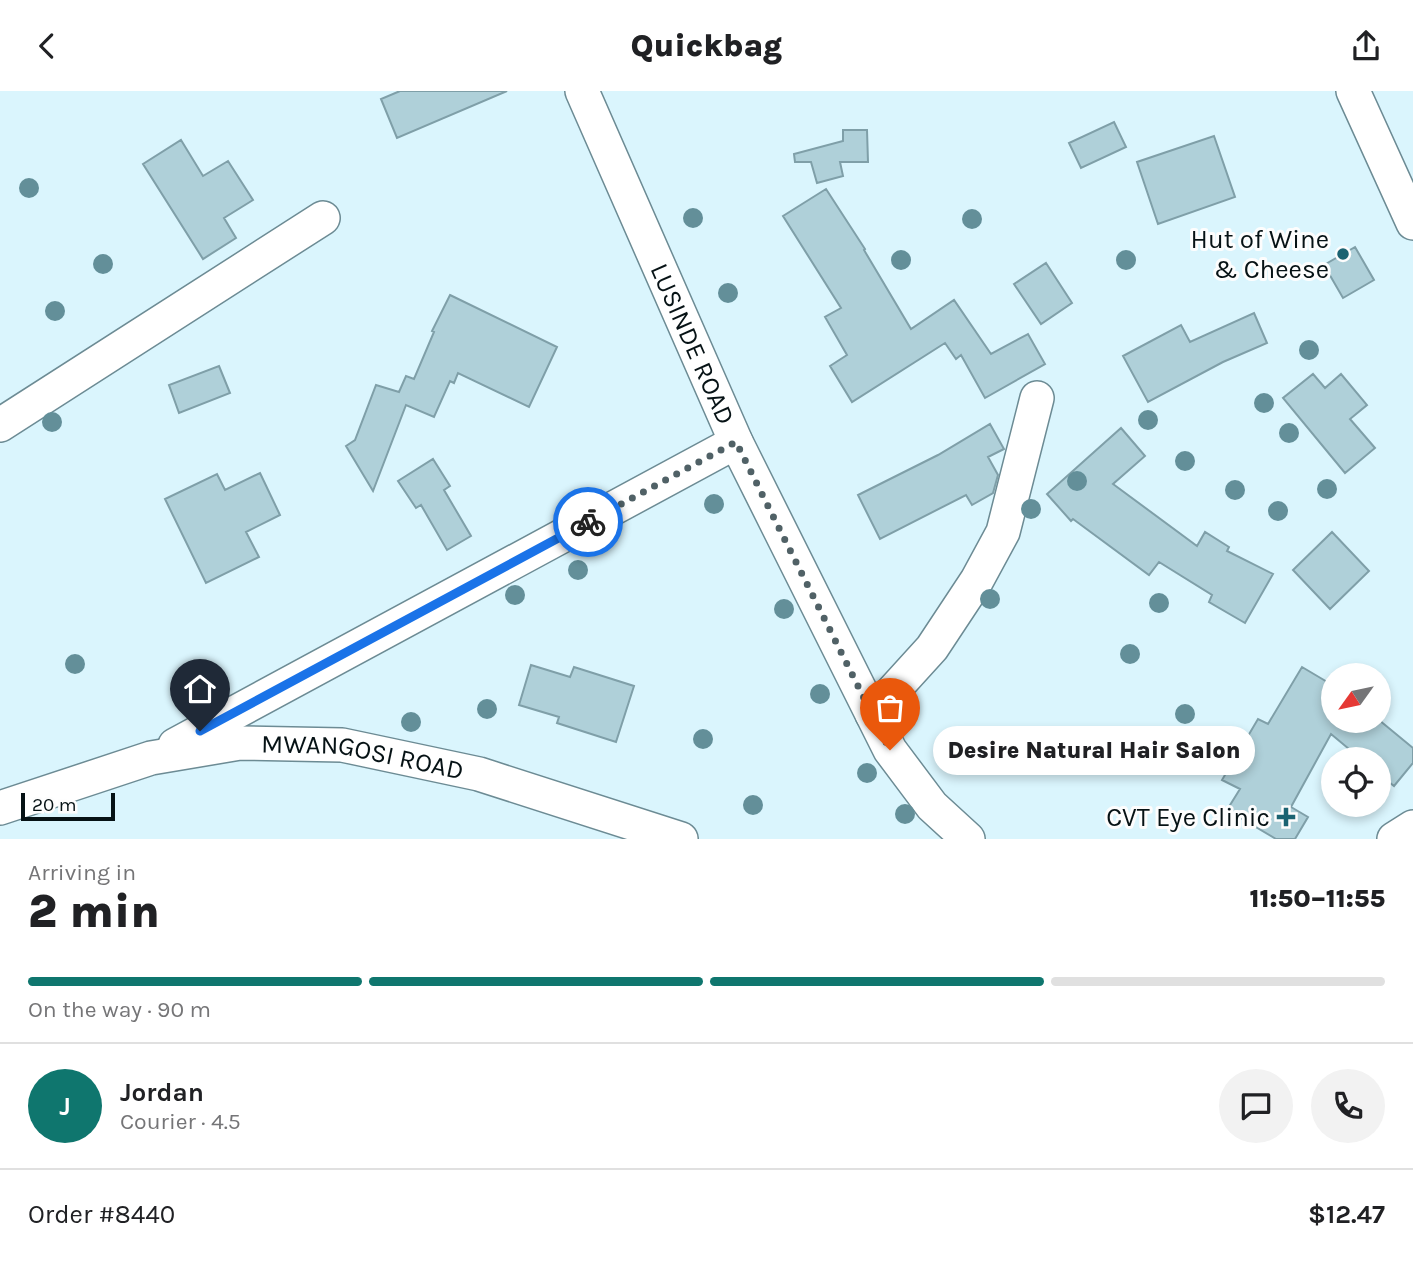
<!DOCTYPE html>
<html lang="en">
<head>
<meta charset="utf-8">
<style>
	body { margin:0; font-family:Karla,sans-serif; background:#f2f2f2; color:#202124; height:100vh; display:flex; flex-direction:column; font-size:26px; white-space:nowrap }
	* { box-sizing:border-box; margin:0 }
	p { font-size:23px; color:#757577 }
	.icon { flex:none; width:38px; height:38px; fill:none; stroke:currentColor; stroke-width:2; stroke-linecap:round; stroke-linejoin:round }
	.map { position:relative; height:748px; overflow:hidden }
	.side { display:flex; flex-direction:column; background:#fff; flex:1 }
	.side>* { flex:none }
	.needle { width:46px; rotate:237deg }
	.buttons { position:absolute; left:1321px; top:572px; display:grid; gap:14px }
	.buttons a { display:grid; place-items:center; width:70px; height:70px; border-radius:50%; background:#fff; box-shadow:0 4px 10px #0003; font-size:35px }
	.scale { position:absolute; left:21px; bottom:18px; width:94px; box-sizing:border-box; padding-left:7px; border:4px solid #061215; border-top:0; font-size:19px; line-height:24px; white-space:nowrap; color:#061215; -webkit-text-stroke:5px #fdfdfd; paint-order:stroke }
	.pin { position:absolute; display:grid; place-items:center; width:60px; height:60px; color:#fff; margin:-72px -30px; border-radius:50% 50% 50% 0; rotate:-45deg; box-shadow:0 0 7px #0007 }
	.pin .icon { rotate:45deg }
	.courier { position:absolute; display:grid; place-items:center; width:70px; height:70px; margin:-35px; border:5px solid #1a73e8; border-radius:50%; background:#fff; color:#222; box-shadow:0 2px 9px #0007 }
	.bubble { position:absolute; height:49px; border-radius:24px; background:#fff; box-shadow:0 4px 10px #0003; font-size:23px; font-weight:800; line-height:49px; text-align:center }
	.headline em { font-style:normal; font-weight:800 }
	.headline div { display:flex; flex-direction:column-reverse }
	.headline { display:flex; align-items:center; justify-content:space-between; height:119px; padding:0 28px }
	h1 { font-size:46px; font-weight:800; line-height:52px }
	.bar { display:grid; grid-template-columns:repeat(4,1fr); gap:10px 7px; align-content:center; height:84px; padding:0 28px }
	.bar i { height:9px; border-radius:5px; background:#e0e0e0 }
	.bar .selected { background:#0f766e }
	.bar p { grid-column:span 4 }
	.line { display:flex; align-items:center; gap:18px; padding:0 28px; border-top:2px solid #e0e0e0 }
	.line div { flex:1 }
	.round { display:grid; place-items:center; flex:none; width:74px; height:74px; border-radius:37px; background:#f2f2f2 }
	header { display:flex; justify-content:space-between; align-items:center; height:91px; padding:0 28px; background:#fff; font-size:32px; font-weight:800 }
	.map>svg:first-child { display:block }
	.building { fill:#afd0d9; stroke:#7f9fa8; stroke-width:2 }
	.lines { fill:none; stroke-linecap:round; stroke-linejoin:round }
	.minor-casing { stroke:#6c8b94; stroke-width:36 }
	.minor { stroke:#fff; stroke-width:33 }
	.tree { fill:#638f99 }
	.done { stroke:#506166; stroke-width:7; stroke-dasharray:0 12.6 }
	.route { stroke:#1a73e8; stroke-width:9 }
	.poi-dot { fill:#1b6372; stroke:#fdfdfd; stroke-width:2.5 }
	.labels { text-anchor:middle; stroke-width:6; stroke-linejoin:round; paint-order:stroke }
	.poi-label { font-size:26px; fill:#061215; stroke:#fdfdfd; text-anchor:end }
	.street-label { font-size:26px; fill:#061215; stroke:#fdfdfd }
</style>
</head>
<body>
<header><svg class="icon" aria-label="back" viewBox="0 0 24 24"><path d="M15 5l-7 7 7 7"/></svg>Quickbag<svg class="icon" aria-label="share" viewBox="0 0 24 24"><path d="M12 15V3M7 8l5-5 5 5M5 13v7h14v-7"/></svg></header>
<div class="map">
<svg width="1413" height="748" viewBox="0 0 1413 748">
	<rect width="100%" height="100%" fill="#daf5fd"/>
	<path class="building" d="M400 0H507L397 47 381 8Z
		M1114 31 1126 56 1081 77 1069 52Z
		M843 39H867L868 71H840L843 85 817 92 811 71H795L794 63 843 50Z
		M1214 45 1235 106 1158 133 1137 71Z
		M181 49 203 85 228 70 253 109 224 127 236 147 203 168 143 73Z
		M826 98 865 158 864 159 911 238 954 209 991 263 1028 243 1045 273 985 307 961 264 956 268 945 252 852 311 830 275 847 264 825 226 841 217 783 125Z
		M1355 156 1374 189 1343 207 1324 174Z
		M1046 172 1072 212 1041 233 1014 193Z
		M450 204 557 256 529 316 458 282 454 292 450 290 434 326 406 314 373 400 346 355 355 349 376 294 399 301 406 285 414 288 434 241 432 240Z
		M1254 222 1267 252 1223 271 1148 311 1123 265 1181 234 1190 251Z
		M219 275 230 302 179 322 169 294Z
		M1313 283 1325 297 1341 283 1367 314 1350 328 1375 357 1345 382 1283 307Z
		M990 333 1004 358 988 366 998 384 993 402 972 414 966 404 880 448 858 404 938 364Z
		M1121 337 1145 365 1113 393 1197 455 1205 441 1229 456 1227 460 1273 483 1245 532 1209 511 1212 504 1159 471 1149 484 1073 428 1071 430 1047 403Z
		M433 368 450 395 444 399 471 445 447 459 421 414 416 417 398 390Z
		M260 382 280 424 246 441 259 466 206 492 165 408 217 383 225 399Z
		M1332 441 1369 480 1330 518 1293 479Z
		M531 574 570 586 574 576 634 595 616 651 557 632 559 626 519 614Z
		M1302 576 1334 595V630L1379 629 1413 657V672L1394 695 1379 683V668H1361L1331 643 1291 716 1308 726 1295 748H1276L1227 719 1240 698 1222 689 1258 628 1268 633Z"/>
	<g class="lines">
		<g class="minor-casing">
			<g id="minor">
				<path id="s1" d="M582 0 736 351 890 659 932 715 968 748"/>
				<path d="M1353 0 1413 132"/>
				<path d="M0 334 323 127"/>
				<path d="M872 623 932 557 977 489 1003 441 1037 307"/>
				<path d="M175 654 736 351"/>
				<path id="s2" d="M0 717 151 667 240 652 342 654 479 683 681 748"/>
				<path d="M1394 748 1413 736"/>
			</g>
		</g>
		<use href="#minor" class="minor"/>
	</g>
	<g class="tree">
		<circle cx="29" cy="97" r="10"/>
		<circle cx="693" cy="127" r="10"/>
		<circle cx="972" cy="128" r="10"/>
		<circle cx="901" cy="169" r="10"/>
		<circle cx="1126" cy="169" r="10"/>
		<circle cx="103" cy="173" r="10"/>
		<circle cx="728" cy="202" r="10"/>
		<circle cx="55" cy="220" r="10"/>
		<circle cx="1309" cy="259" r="10"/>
		<circle cx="1264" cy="312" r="10"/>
		<circle cx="1148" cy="329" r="10"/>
		<circle cx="52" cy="331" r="10"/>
		<circle cx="1289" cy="342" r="10"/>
		<circle cx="1185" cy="370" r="10"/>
		<circle cx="1077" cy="390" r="10"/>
		<circle cx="1327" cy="398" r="10"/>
		<circle cx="1235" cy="399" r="10"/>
		<circle cx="714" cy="413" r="10"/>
		<circle cx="1031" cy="418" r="10"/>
		<circle cx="1278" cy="420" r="10"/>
		<circle cx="578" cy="479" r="10"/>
		<circle cx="515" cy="504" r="10"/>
		<circle cx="990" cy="508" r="10"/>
		<circle cx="1159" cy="512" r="10"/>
		<circle cx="784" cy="518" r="10"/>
		<circle cx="1130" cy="563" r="10"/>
		<circle cx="75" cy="573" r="10"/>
		<circle cx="820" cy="603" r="10"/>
		<circle cx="487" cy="618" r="10"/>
		<circle cx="1185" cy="623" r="10"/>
		<circle cx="411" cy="631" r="10"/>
		<circle cx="703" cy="648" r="10"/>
		<circle cx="1047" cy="670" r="10"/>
		<circle cx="867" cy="682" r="10"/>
		<circle cx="753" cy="714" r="10"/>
		<circle cx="905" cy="723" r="10"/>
	</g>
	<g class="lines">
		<path class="done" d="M588 431 736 351 890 659"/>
		<path class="route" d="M200 640 588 431"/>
	</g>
	<g class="poi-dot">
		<circle cx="1343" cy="163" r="7"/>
		<path d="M1282.5 715.5h7v7h7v7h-7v7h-7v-7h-7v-7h7z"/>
	</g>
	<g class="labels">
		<g class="poi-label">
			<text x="1329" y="157">Hut of Wine<tspan x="1329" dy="30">&amp; Cheese</tspan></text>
			<text x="1270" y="735">CVT Eye Clinic</text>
		</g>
		<g class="street-label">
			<text dy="9" stroke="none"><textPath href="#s1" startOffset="276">LUSINDE ROAD</textPath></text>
			<text dy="9" stroke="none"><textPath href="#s2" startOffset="373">MWANGOSI ROAD</textPath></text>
		</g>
	</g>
</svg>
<div class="buttons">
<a><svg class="needle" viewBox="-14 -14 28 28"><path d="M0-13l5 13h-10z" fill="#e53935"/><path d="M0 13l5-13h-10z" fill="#757577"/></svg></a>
<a><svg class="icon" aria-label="locate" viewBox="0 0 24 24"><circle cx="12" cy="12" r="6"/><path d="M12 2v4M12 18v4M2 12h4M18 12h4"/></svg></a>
</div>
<div class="scale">20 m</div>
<div class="pin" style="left:890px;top:659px;background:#ea580c"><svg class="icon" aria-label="bag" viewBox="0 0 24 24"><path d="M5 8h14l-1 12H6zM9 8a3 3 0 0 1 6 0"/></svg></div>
<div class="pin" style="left:200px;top:640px;background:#1f2937"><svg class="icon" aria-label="home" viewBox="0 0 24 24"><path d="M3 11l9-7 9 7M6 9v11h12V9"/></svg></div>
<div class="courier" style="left:588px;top:431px"><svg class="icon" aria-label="bike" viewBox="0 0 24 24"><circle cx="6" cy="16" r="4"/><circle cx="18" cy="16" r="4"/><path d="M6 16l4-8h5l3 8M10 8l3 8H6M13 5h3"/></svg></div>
<div class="bubble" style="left:933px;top:635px;width:322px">Desire Natural Hair Salon</div>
</div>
<section class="side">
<div class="headline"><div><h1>2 min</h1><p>Arriving in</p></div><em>11:50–11:55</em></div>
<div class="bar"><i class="selected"></i><i class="selected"></i><i class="selected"></i><i></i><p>On the way · 90 m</p></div>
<div class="line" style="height:126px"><b class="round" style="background:#0f766e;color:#fff">J</b><div><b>Jordan</b><p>Courier · 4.5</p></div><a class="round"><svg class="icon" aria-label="chat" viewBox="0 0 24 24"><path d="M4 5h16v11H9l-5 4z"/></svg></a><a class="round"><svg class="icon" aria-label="phone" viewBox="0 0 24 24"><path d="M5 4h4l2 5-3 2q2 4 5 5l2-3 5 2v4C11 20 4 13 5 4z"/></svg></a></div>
<div class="line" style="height:91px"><div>Order #8440</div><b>$12.47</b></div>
</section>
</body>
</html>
